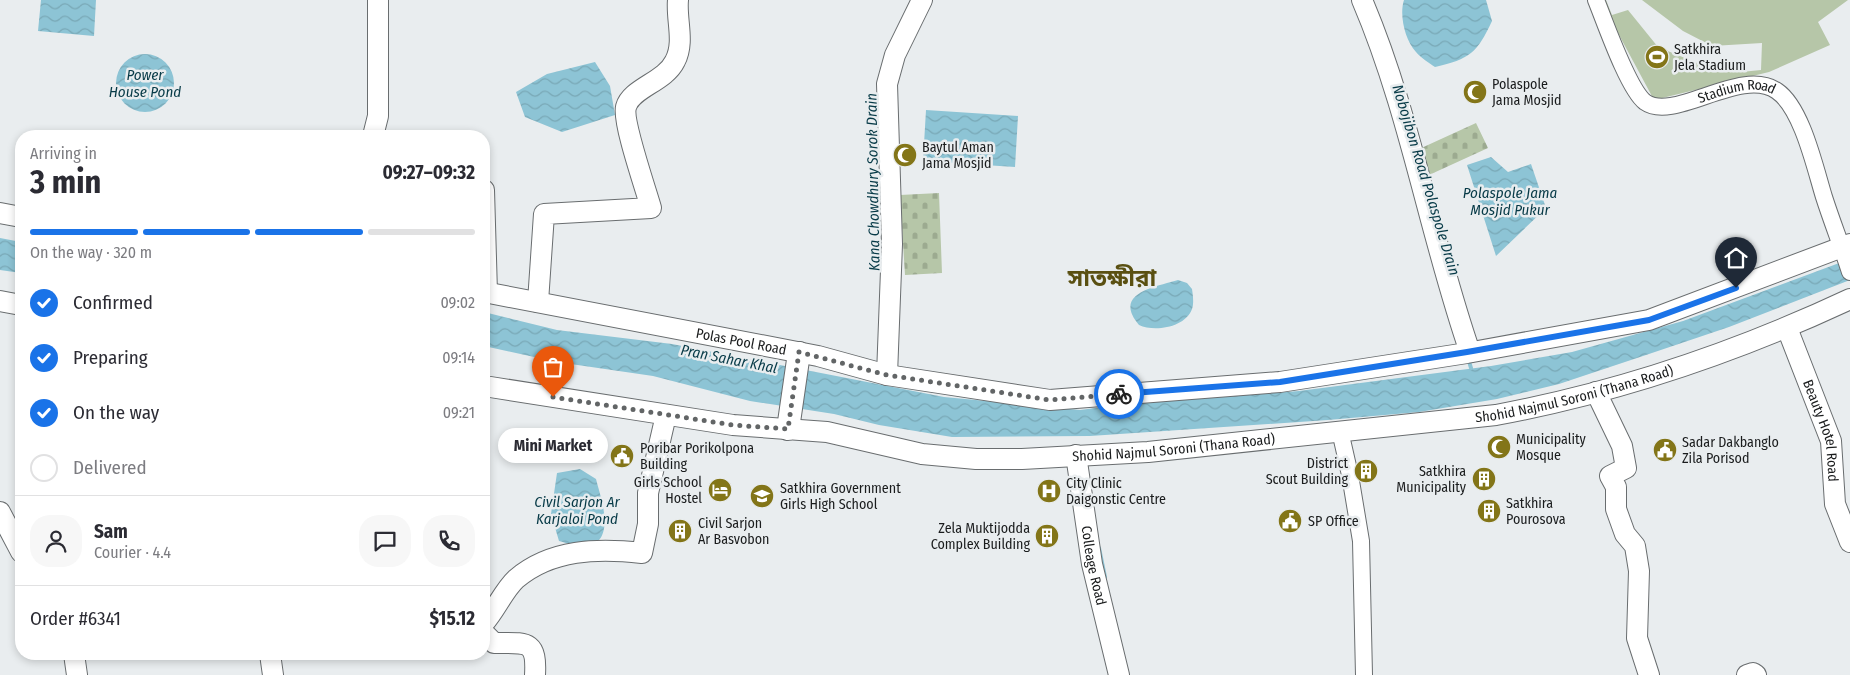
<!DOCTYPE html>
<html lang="en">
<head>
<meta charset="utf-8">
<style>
	body { margin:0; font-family:"Fira Sans Condensed","Noto Sans Bengali",sans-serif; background:#f7f7f7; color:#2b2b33; height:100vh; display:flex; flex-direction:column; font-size:19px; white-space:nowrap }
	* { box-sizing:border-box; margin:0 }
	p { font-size:16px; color:#7c7c81 }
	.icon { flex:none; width:28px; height:28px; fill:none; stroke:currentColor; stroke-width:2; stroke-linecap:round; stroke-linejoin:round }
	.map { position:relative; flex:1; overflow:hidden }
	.drawer { position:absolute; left:15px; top:130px; width:475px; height:530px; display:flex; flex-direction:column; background:#fff; border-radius:20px; box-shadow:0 2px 8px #0003 }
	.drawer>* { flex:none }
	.pin { position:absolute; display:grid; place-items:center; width:42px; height:42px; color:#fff; margin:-51px -21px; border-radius:50% 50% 50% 0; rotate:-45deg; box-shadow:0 0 5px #0007 }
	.pin .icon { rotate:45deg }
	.courier { position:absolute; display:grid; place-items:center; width:50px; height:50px; margin:-25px; border:4px solid #1a73e8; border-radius:50%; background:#fff; color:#222; box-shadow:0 1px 6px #0007 }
	.bubble { position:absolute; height:35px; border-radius:18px; background:#fff; box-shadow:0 2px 8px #0003; font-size:16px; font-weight:700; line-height:35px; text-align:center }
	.summary em { font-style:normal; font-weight:700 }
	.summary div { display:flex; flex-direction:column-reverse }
	.summary { display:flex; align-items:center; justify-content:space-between; height:85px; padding:0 15px }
	h1 { font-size:32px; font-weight:700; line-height:38px }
	.bar { display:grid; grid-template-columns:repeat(4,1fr); gap:8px 5px; align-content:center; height:60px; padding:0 15px }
	.bar i { height:6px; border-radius:4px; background:#e1e1e2 }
	.bar .current { background:#1a73e8 }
	.bar p { grid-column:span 4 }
	.line { display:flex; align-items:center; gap:12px; padding:0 15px; border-top:1px solid #e1e1e2 }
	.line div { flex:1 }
	.round { display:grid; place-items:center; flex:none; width:52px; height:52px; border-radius:20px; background:#f7f7f7 }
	ol { padding:0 15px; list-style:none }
	li { display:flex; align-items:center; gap:15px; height:55px }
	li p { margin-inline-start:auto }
	li .icon { padding:5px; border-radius:50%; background:#1a73e8; color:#fff; stroke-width:4 }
	li:last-child { color:#7c7c81 }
	li i { width:28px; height:28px; border:2px solid #e1e1e2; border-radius:50% }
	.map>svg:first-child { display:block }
	.grass { fill:#b6c6a8 }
	.cemetery { fill:url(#cemetery-stones) }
	.water { fill:url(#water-waves) }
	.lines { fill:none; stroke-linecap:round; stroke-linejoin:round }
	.stream { stroke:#8dc4d5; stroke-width:4 }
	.minor-casing { stroke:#696d6f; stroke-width:18 }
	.tertiary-casing { stroke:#696d6f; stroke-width:22 }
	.secondary-casing { stroke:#696d6f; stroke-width:24 }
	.minor { stroke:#fff; stroke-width:16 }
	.tertiary { stroke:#fff; stroke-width:20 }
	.secondary { stroke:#fff; stroke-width:22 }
	.done { stroke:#626566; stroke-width:5; stroke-dasharray:0 9 }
	.route { stroke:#1a73e8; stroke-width:6 }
	.labels { text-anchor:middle; stroke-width:5; stroke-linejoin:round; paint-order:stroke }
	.poi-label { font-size:14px; fill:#1a1c1d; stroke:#e9edef; text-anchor:start }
	.street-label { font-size:14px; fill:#1a1c1d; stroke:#e9edef }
	.water-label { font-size:15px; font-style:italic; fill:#073a47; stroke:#e9edef }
	.town-label { font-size:24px; font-weight:bold; fill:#5a5012; stroke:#e9edef }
</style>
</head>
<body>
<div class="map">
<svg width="1850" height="675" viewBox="0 0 1850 675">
	<defs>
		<pattern id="cemetery-stones" width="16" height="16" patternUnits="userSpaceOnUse" patternTransform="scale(1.25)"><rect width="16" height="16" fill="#b6c6a8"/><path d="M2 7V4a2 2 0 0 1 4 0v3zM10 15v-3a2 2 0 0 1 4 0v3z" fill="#9caa90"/></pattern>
		<pattern id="water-waves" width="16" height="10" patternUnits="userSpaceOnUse" patternTransform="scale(1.25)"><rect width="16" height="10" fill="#8dc4d5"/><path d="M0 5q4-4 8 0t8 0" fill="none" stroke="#79a8b6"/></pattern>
	</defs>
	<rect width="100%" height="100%" fill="#e9edef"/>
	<path class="grass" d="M1603 0H1606L1612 15 1628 10 1658 47 1707 67 1741 72 1761 70 1762 43 1712 46 1683 31 1642 0H1848L1818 22 1830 45 1769 72 1654 100 1611 20Z"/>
	<path class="cemetery" d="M1476 123 1488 148 1429 175 1417 150Z
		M939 193 942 273 905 275 900 195Z"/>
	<path class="water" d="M41 0H96L94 36 38 31Z
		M1404 0H1486L1492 21C1477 53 1470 59 1435 67 1429 63 1421 58 1416 52 1405 40 1399 15 1404 0Z
		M116 83a29 29 0 1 1 58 0a29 29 0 1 1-58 0Z
		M595 62 610 86 615 115 562 132 525 117 516 92 547 74Z
		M926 110 1018 116 1015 167 923 161Z
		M1491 157 1508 172 1531 164 1546 208 1496 256 1467 165Z
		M0 238 21 242V273L0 270Z
		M1850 259V280L1729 327 1646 355 1559 384 1497 399 1419 412 1328 420 1090 436 952 437 879 425 834 414 750 401 653 376 557 362 484 346V312L557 330 672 344 944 397 1080 410 1126 404 1299 391 1491 366 1572 352 1683 321Z
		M1178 280 1187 283 1192 289C1193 296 1194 303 1192 309 1185 328 1154 332 1139 325 1112 293 1155 287 1178 280Z
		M580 469 596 479C601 499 617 541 586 547 579 548 567 543 559 541L551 514 557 473Z"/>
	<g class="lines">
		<path class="stream" d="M1468 358 1471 368
			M1099 548 1105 577"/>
		<g class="minor-casing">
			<g id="minor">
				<path id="s1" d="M1596 0C1605 22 1628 89 1645 102 1674 123 1741 66 1777 91 1802 108 1815 168 1824 197 1832 222 1842 247 1850 272"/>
				<path d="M1340 431 1350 475 1361 541 1364 675"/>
			</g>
		</g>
		<g class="tertiary-casing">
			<g id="tertiary">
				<path d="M1362 0C1410 112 1430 237 1470 352"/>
				<path d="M373 136 378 116V0"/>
				<path d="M484 190 487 293"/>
				<path d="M0 213 21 217"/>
				<path id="s2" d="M484 292 818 356 887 375 1050 400 1280 382 1467 353 1649 320 1850 244"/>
				<path d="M0 301 21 305"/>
				<path d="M538 302 544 214 651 208C646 190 622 121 626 107 631 88 665 82 675 61 685 42 676 20 678 0"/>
				<path id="s3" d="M1787 328 1831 441 1835 504 1850 542"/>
				<path d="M887 375 892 244 887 84 895 55 922 0"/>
				<path id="s4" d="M484 386 733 425 827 432 922 454 976 459H1022L1148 452 1496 415C1619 392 1737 352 1850 299"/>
				<path d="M1596 392 1622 446 1626 468 1610 476 1616 487V509L1625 534 1635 546 1639 571 1637 638 1649 675"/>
				<path id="s5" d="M1076 455 1092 564 1119 675"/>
				<path d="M0 512 21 552"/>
				<path d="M484 623C495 611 504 590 516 579 551 549 598 548 642 553L648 524V493L666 415"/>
				<path d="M484 633 494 643C526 643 537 639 535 675"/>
				<path d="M74 654 77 675"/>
				<path d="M270 654 273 675"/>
				<path d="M1747 675 1753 673 1756 675"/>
			</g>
		</g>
		<g class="secondary-casing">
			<path id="secondary" d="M788 429 799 353"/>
		</g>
		<use href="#minor" class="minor"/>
		<use href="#tertiary" class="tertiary"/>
		<use href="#secondary" class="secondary"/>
	</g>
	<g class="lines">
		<path class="done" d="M553 397 733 425 788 429 799 352 887 375 1050 400 1119 394"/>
		<path class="route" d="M1119 394 1280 382 1467 352 1649 320 1736 288"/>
	</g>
	<defs>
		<g id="stadium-disc" transform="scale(1.25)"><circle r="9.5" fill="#837518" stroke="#e9edef"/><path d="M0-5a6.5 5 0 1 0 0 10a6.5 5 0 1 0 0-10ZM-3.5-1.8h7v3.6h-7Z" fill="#fff"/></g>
		<g id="mosque-disc" transform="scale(1.25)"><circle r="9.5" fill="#837518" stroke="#e9edef"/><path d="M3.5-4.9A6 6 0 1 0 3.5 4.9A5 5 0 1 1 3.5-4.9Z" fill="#fff"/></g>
		<g id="civic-disc" transform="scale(1.25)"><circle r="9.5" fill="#837518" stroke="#e9edef"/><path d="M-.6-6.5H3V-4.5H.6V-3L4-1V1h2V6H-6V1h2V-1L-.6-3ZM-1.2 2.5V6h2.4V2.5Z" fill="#fff"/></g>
		<g id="building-disc" transform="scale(1.25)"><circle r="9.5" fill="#837518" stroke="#e9edef"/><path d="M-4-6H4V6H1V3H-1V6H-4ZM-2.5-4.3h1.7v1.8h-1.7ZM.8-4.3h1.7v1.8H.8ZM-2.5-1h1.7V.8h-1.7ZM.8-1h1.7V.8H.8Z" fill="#fff"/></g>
		<g id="hotel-disc" transform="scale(1.25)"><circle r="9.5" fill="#837518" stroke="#e9edef"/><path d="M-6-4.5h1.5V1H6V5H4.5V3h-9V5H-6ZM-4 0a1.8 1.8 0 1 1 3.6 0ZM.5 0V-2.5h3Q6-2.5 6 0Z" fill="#fff"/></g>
		<g id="hospital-disc" transform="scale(1.25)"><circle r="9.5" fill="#837518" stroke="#e9edef"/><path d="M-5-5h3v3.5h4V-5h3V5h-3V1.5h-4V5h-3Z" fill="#fff"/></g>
		<g id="school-disc" transform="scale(1.25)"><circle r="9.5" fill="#837518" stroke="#e9edef"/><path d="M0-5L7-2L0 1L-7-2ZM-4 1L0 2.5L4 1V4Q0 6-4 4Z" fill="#fff"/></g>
	</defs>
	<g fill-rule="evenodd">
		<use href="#stadium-disc" x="1657" y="57"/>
		<use href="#mosque-disc" x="1475" y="92"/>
		<use href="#mosque-disc" x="905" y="155"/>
		<use href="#mosque-disc" x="1499" y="447"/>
		<use href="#civic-disc" x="1665" y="450"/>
		<use href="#civic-disc" x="622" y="456"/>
		<use href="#building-disc" x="1366" y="471"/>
		<use href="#building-disc" x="1484" y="479"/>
		<use href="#hotel-disc" x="720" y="490"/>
		<use href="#hospital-disc" x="1049" y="491"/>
		<use href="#school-disc" x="762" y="496"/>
		<use href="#building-disc" x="1489" y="511"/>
		<use href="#civic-disc" x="1290" y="521"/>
		<use href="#building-disc" x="680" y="531"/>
		<use href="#building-disc" x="1047" y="536"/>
	</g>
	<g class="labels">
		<g class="poi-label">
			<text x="1674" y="54">Satkhira<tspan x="1674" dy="16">Jela Stadium</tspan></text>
			<text x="1492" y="89">Polaspole<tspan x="1492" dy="16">Jama Mosjid</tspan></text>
			<text x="922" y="152">Baytul Aman<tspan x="922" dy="16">Jama Mosjid</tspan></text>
			<text x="1516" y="444">Municipality<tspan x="1516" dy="16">Mosque</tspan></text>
			<text x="1682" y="447">Sadar Dakbanglo<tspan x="1682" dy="16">Zila Porisod</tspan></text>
			<text x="640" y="453">Poribar Porikolpona<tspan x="640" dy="16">Building</tspan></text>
			<text x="1348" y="468" text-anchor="end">District<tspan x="1348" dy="16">Scout Building</tspan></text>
			<text x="1466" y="476" text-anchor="end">Satkhira<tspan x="1466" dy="16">Municipality</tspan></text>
			<text x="702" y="487" text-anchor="end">Girls School<tspan x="702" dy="16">Hostel</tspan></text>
			<text x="1066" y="488">City Clinic<tspan x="1066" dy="16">Daigonstic Centre</tspan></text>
			<text x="780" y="493">Satkhira Government<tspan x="780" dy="16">Girls High School</tspan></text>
			<text x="1506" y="508">Satkhira<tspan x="1506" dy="16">Pourosova</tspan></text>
			<text x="1308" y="526">SP Office</text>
			<text x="698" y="528">Civil Sarjon<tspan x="698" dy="16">Ar Basvobon</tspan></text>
			<text x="1030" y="533" text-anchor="end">Zela Muktijodda<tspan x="1030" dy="16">Complex Building</tspan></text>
		</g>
		<g class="street-label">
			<text dy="5" stroke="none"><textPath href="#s1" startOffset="209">Stadium Road</textPath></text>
			<text dy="5" stroke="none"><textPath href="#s2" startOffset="262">Polas Pool Road</textPath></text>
			<text dy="5" stroke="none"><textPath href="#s4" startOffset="1101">Shohid Najmul Soroni (Thana Road)</textPath></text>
			<text dy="5" stroke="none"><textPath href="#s3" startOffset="109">Beauty Hotel Road</textPath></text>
			<text dy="5" stroke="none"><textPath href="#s4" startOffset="696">Shohid Najmul Soroni (Thana Road)</textPath></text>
			<text dy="5" stroke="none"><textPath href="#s5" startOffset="112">Colleage Road</textPath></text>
		</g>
		<g class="water-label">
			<text x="145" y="80">Power<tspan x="145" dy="17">House Pond</tspan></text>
			<text transform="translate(1426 180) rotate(73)" y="5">Nobojibon Road Polaspole Drain</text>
			<text transform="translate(873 182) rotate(-91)" y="5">Kana Chowdhury Sorok Drain</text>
			<text x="1510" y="198">Polaspole Jama<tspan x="1510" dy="17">Mosjid Pukur</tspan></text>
			<text transform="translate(729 359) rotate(11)" y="5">Pran Sahar Khal</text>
			<text x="577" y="507">Civil Sarjon Ar<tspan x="577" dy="17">Karjaloi Pond</tspan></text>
		</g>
		<g class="town-label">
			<text x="1112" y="286">সাতক্ষীরা</text>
		</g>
	</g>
</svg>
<div class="pin" style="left:553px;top:397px;background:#ea580c"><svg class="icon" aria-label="bag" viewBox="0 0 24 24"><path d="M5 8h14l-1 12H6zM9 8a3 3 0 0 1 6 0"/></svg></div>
<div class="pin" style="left:1736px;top:288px;background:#1f2937"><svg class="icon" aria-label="home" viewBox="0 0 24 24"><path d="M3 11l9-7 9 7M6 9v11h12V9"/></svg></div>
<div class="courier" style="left:1119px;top:394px"><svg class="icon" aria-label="bike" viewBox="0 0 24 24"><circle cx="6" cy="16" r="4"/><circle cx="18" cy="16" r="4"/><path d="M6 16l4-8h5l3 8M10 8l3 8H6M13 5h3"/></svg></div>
<div class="bubble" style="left:498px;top:428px;width:110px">Mini Market</div>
<section class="drawer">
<div class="summary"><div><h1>3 min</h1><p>Arriving in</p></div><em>09:27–09:32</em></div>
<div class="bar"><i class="current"></i><i class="current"></i><i class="current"></i><i></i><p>On the way · 320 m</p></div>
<ol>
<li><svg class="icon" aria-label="check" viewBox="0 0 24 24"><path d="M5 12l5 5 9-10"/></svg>Confirmed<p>09:02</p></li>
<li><svg class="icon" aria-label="check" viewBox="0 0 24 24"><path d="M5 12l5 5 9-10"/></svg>Preparing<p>09:14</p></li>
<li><svg class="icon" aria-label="check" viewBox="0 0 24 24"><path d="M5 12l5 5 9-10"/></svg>On the way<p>09:21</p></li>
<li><i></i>Delivered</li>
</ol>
<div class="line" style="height:90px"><a class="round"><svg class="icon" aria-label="person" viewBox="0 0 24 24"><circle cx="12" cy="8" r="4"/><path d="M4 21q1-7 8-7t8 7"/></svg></a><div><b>Sam</b><p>Courier · 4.4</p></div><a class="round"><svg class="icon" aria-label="chat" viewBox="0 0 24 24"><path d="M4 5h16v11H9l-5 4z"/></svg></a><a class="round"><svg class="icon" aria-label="phone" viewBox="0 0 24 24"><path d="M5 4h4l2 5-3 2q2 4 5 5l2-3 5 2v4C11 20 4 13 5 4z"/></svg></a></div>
<div class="line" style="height:65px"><div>Order #6341</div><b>$15.12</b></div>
</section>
</div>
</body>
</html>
